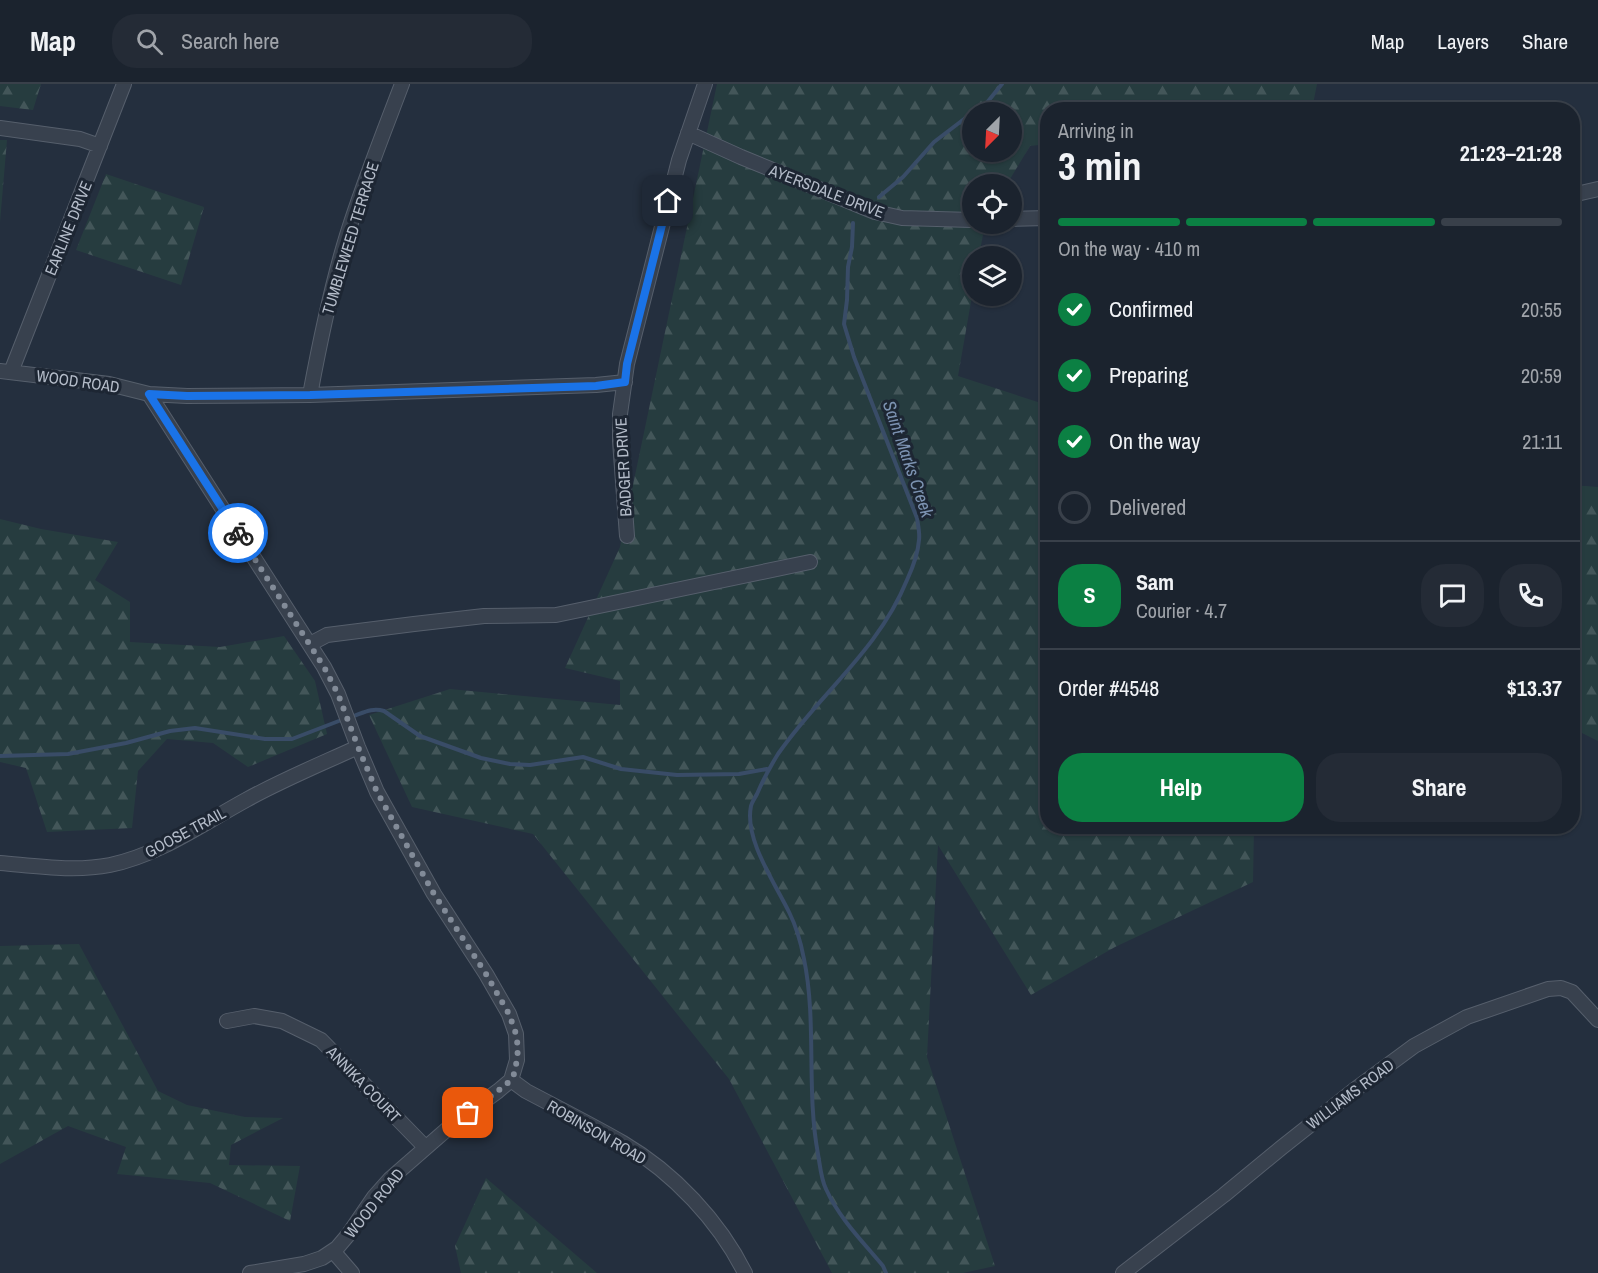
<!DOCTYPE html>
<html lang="en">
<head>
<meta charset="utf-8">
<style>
	body { margin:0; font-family:"Archivo Narrow",sans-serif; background:#242b36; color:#f1f3f6; height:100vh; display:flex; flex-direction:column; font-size:22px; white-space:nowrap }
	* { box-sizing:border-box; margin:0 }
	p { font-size:20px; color:#a0a4aa }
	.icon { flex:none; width:33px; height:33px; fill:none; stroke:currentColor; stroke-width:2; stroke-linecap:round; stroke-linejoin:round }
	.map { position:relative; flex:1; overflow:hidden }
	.drawer { position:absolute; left:1040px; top:18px; width:540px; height:732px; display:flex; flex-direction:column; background:#1b232e; border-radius:24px; box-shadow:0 2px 4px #0004,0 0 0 2px #39404a }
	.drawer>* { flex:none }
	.needle { width:39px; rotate:204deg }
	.tools { position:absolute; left:962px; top:18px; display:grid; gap:12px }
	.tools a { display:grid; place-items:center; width:60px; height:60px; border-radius:50%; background:#1b232e; box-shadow:0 2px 4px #0004,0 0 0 2px #39404a; font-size:30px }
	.pin { position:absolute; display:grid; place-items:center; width:51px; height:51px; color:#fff; margin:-26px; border-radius:12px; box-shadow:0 3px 9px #0006 }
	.courier { position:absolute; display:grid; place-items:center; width:60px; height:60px; margin:-30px; border:4px solid #1a73e8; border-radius:50%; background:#fff; color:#222; box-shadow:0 2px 8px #0007 }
	.overview em { font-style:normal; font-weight:800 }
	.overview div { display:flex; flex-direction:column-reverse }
	.overview { display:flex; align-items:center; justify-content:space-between; height:102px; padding:0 18px }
	h1 { font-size:39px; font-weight:800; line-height:45px }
	.bar { display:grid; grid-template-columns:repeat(4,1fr); gap:9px 6px; align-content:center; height:72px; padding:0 18px }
	.bar i { height:8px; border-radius:4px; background:#39404a }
	.bar .current { background:#0b8043 }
	.bar p { grid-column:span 4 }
	.line { display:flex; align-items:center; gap:15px; padding:0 18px; border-top:2px solid #39404a }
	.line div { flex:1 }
	.round { display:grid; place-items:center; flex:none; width:63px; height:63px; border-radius:24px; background:#242b36 }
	ol { padding:0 18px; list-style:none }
	li { display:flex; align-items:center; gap:18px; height:66px }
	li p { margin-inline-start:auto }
	li .icon { padding:6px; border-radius:50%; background:#0b8043; color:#fff; stroke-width:4 }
	li:last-child { color:#a0a4aa }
	li i { width:33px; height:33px; border:3px solid #39404a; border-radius:50% }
	.primary-button { display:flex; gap:12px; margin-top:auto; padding:12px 18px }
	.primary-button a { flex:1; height:69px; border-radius:24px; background:#0b8043; color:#fff; font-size:24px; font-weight:800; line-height:69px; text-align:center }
	.primary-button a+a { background:#242b36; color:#f1f3f6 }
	header { display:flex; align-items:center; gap:36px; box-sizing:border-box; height:84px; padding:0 30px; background:#1b232e; border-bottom:2px solid #39404a }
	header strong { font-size:28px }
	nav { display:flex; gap:33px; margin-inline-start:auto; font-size:21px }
	.search { width:420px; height:54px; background:#242b36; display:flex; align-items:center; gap:15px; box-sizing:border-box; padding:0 21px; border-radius:24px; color:#a0a4aa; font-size:22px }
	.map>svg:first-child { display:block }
	.forest { fill:url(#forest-firs); fill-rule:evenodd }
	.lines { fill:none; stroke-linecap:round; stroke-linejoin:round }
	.stream { stroke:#394c67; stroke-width:4 }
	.minor-casing { stroke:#565f6c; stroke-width:16 }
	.minor { stroke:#38414e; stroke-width:14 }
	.done { stroke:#828b98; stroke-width:6; stroke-dasharray:0 10.8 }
	.route { stroke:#1a73e8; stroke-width:8 }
	.labels { text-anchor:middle; stroke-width:6; stroke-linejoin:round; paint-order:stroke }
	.street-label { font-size:16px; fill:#b4bcc9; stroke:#1d2633 }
	.water-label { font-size:18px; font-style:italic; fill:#7c92b1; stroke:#1d2633 }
</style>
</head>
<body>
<header>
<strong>Map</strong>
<div class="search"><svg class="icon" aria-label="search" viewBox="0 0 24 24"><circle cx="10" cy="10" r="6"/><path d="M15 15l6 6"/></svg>Search here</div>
<nav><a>Map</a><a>Layers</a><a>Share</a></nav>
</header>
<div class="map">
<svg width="1598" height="1189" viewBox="0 0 1598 1189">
	<defs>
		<pattern id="forest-firs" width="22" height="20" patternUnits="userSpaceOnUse" patternTransform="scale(1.5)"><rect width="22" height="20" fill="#263c3f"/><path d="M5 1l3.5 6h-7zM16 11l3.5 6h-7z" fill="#435659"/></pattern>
	</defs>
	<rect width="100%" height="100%" fill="#242f3e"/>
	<path class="forest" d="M0 0H41L33 26 0 22Z
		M717 0H1317L1312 25 1047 26V60L1030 62 1007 100H972V140H985L979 172H972V212L958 292 1047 321V742L1254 743 1253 798 1115 863 1031 911 938 761 927 973 995 1182 963 1189H832L729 995 533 750 412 723 369 631 450 605 620 621V597L565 584 620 463ZM972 28H1011V68H972Z
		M0 56H7L0 138Z
		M106 90 204 123 181 201 76 166Z
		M1572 401 1598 403V657L1572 644Z
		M0 435 41 445 118 458 95 496 130 518V558L220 563 284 552 315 597 327 650 248 683 213 659 167 655 138 687 132 744 47 748 26 684 0 678Z
		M79 860 158 1007 187 1021 245 1033 283 1034 231 1061 229 1081 300 1082 290 1137 210 1099 117 1090 126 1063 68 1042 0 1080V862Z
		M486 1094 597 1189H461L455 1162Z"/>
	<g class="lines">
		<path class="stream" d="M973 28 985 21 1002 0
			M879 113 903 93 934 58 972 29
			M853 139 852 163 848 183 847 216 844 240 854 273 917 434C918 441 920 449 919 456 918 470 913 483 907 496 878 567 821 608 778 670 770 683 763 696 757 710 755 714 752 718 751 722 744 755 775 799 789 828 796 842 801 859 804 875 817 938 806 1006 818 1070 820 1081 821 1095 826 1105 839 1134 863 1158 883 1182L886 1189
			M351 633C363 629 372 623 384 627L420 652 481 674 510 680 530 681 583 673 621 685 677 691 739 690 767 685
			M0 672 68 670 126 659 170 647 195 644 265 655H292L344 635"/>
		<g class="minor-casing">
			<path id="minor" d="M0 44 80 55 100 62
				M688 49 741 73 875 128 902 134 972 136
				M1572 111 1598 105
				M1011 135 1047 134
				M0 287 109 300 149 310 187 312 310 311 596 301 625 298
				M11 288 124 0
				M149 310 324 583 338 610 358 663 377 708 434 810 486 890 509 930 516 950 517 976 511 996 498 1007 453 1040 390 1095 374 1113 348 1151 337 1164 322 1174 304 1180 250 1189
				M310 311C320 257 331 203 347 151 363 100 383 50 402 0
				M627 452 620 357V330L627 280 679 76 705 0
				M310 560 327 551 414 540 484 532 556 531 810 478
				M0 779C36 782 74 788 110 781 159 771 202 740 246 716 282 696 321 680 358 663
				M227 937 254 932 282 937 321 956 425 1063
				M511 996 526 1007C558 1024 592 1041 623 1059 674 1089 719 1137 745 1189
				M333 1167 352 1189
				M1123 1189 1224 1111 1281 1064 1353 1007 1414 962 1467 933 1548 905 1561 904 1572 908 1598 936"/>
		</g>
		<use href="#minor" class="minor"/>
	</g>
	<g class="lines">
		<path class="done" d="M238 449 324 583 338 610 358 663 377 708 434 810 486 890 509 930 516 950 518 964 517 976 514 990 511 996 498 1007 468 1029"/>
		<path class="route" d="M238 449 149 310 187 312 310 311 596 302 625 298 627 280 668 117"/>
	</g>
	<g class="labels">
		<g class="street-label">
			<text transform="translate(827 107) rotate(21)" y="6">AYERSDALE DRIVE</text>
			<text transform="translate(68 144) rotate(-68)" y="6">EARLINE DRIVE</text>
			<text transform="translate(350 154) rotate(-73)" y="6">TUMBLEWEED TERRACE</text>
			<text transform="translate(78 297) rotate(8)" y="6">WOOD ROAD</text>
			<text transform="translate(623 383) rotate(-93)" y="6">BADGER DRIVE</text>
			<text transform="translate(185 748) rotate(-28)" y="6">GOOSE TRAIL</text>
			<text transform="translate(364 1000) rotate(46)" y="6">ANNIKA COURT</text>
			<text transform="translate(1350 1010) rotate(-37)" y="6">WILLIAMS ROAD</text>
			<text transform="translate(597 1048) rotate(30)" y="6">ROBINSON ROAD</text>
			<text transform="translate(374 1119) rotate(-51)" y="6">WOOD ROAD</text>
		</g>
		<g class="water-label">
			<text transform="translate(908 375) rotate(71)" y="6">Saint Marks Creek</text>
		</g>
	</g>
</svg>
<div class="tools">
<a><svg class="needle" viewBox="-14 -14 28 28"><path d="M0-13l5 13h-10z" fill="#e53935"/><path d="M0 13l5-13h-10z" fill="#a0a4aa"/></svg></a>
<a><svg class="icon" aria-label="locate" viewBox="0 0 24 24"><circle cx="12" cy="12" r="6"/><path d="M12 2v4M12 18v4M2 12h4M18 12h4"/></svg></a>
<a><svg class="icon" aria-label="layers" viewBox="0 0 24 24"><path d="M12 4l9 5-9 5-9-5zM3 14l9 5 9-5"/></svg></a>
</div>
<div class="pin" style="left:468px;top:1029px;background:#ea580c"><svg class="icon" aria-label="bag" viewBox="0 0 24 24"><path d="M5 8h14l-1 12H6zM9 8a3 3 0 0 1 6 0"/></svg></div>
<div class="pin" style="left:668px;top:117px;background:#1f2937"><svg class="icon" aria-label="home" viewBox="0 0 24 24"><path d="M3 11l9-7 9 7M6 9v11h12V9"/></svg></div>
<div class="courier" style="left:238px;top:449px"><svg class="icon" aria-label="bike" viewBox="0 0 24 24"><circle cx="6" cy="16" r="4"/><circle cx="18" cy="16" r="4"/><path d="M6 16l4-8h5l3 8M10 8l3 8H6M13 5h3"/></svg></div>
<section class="drawer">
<div class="overview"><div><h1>3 min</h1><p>Arriving in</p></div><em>21:23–21:28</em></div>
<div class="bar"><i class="current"></i><i class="current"></i><i class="current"></i><i></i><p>On the way · 410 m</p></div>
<ol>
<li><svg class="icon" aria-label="check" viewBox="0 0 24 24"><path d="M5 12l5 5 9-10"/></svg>Confirmed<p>20:55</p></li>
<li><svg class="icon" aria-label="check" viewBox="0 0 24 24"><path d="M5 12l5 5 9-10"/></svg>Preparing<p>20:59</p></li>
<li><svg class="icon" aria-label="check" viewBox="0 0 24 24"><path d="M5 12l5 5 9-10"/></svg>On the way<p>21:11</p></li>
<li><i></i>Delivered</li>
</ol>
<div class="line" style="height:108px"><b class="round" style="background:#0b8043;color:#fff">S</b><div><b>Sam</b><p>Courier · 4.7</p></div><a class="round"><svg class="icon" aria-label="chat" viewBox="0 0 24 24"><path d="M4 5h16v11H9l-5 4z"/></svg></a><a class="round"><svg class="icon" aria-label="phone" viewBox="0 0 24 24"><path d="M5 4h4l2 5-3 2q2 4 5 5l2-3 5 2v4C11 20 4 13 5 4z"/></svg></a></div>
<div class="line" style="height:78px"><div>Order #4548</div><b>$13.37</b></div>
<div class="primary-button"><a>Help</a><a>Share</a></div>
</section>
</div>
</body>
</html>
